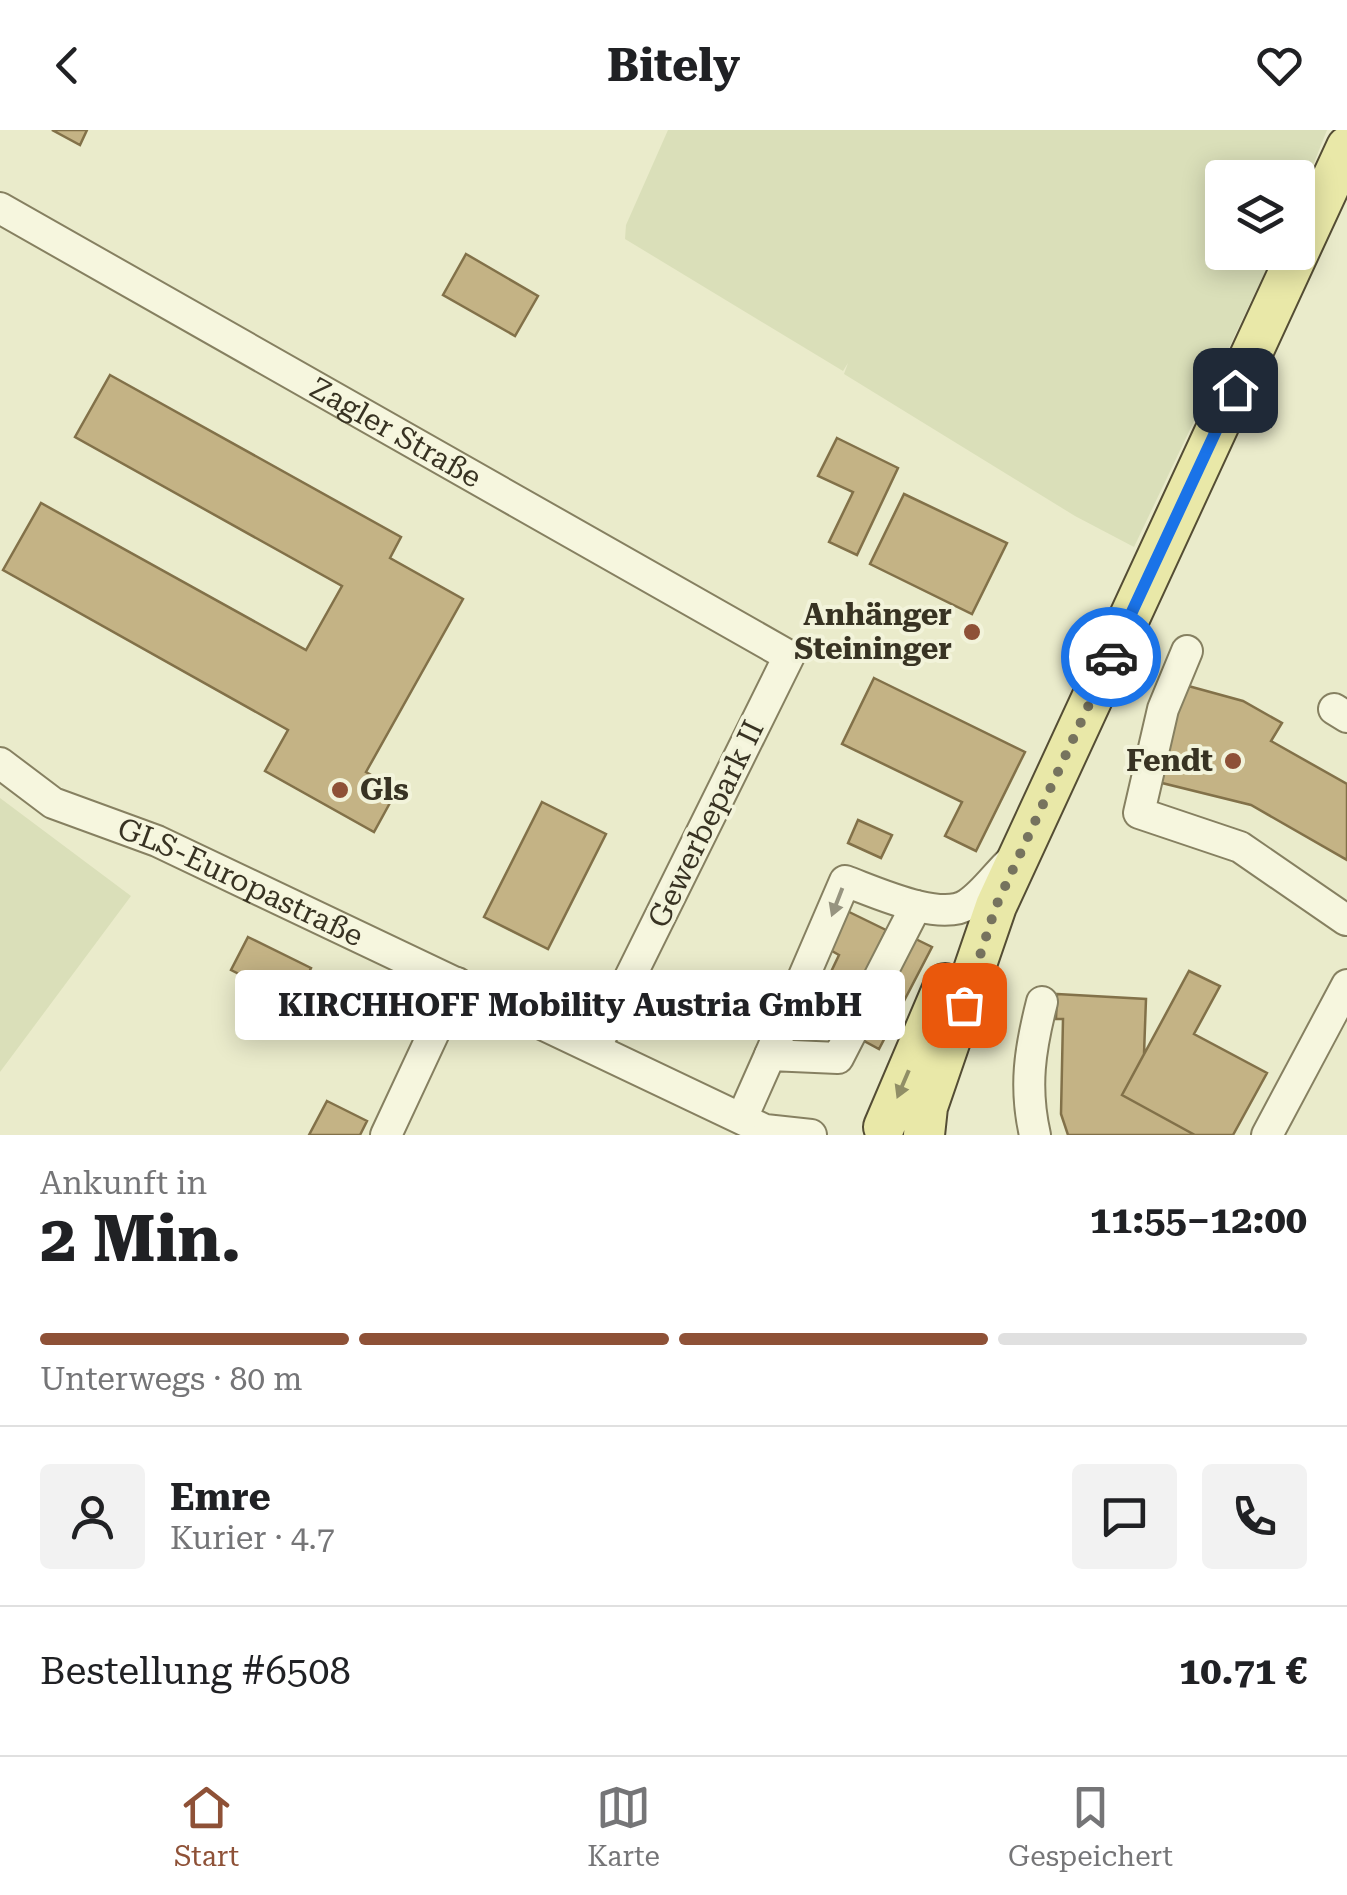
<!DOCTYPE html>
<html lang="de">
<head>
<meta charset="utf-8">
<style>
	body { margin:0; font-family:"Roboto Serif",serif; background:#f2f2f2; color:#202124; height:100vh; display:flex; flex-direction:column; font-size:38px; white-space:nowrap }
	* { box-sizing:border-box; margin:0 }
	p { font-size:32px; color:#757577 }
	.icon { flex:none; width:55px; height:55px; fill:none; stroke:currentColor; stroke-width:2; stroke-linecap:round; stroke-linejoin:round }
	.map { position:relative; height:1005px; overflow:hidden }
	.side { display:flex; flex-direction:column; background:#fff; flex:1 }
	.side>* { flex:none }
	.buttons { position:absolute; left:1205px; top:30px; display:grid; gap:20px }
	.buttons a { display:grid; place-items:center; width:110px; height:110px; border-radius:10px; background:#fff; box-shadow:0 5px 25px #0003; font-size:50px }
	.pin { position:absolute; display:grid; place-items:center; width:85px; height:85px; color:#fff; margin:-42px; border-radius:20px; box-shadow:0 5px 15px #0006 }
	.courier { position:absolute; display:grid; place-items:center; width:100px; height:100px; margin:-50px; border:8px solid #1a73e8; border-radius:50%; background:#fff; color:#222; box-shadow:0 2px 12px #0007 }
	.bubble { position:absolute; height:70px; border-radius:10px; background:#fff; box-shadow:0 5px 25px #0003; font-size:32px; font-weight:700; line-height:70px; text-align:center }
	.head em { font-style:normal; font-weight:700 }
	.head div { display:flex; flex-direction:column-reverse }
	.head { display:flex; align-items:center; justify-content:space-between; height:170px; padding:0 40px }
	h1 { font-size:65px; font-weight:700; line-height:75px }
	.bar { display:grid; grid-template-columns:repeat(4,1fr); gap:15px 10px; align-content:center; height:120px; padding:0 40px }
	.bar i { height:12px; border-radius:8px; background:#e0e0e0 }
	.bar .current { background:#8e5137 }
	.bar p { grid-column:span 4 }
	.line { display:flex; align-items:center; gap:25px; padding:0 40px; border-top:2px solid #e0e0e0 }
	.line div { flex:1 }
	.round { display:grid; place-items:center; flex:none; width:105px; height:105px; border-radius:10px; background:#f2f2f2 }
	header { display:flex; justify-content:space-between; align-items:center; height:130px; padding:0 40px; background:#fff; font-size:45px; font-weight:700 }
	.dock { display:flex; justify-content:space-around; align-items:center; height:140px; border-top:2px solid #e0e0e0; background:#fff; font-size:28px; color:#757577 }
	.dock a { display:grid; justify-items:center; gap:5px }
	.dock .current { color:#8e5137 }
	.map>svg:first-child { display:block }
	.farmland { fill:#dadfb9 }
	.building { fill:#c4b385; stroke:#827149; stroke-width:2.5 }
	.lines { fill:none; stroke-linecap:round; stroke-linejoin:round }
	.minor-casing { stroke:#868061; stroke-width:34 }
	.major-casing { stroke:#544d34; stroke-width:44 }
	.minor { stroke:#f6f6de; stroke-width:30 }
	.major { stroke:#e9e8a8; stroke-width:40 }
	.oneway { fill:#979480 }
	.oneway2 { fill:#908e66 }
	.done { stroke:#76735e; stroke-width:10; stroke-dasharray:0 18 }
	.route { stroke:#1a73e8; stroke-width:12 }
	.poi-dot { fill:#8e5137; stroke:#f2f3da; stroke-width:4 }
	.labels { text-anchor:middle; stroke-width:8; stroke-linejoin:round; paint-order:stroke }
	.street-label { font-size:30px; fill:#383323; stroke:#f2f3da }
	.poi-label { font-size:30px; font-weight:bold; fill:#383323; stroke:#f2f3da; text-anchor:end }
</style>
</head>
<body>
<header><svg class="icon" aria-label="back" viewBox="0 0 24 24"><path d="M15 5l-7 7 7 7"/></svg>Bitely<svg class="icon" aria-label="heart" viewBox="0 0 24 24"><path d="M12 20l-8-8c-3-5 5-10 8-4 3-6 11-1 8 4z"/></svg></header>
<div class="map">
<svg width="1347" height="1005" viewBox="0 0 1347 1005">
	<rect width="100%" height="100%" fill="#eaebcb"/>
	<path class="farmland" d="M668 0H1327L1298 73V48H1222V122L1274 123 1134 417 1075 386 844 244 848 233 843 241 625 109 626 95Z
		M0 668 131 766 0 942Z"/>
	<path class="building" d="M52 0H87L80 15Z
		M466 124 538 166 515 206 443 165Z
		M110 245 401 407 390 428 463 469 366 642 397 660 374 702 265 641 288 600 3 440 41 373 306 520 342 456 75 307Z
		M837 308 898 338 857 425 829 412 853 362 818 346Z
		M904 364 1007 413 972 484 870 434Z
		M874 548 1025 622 976 721 945 706 962 672 842 614Z
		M1181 554 1243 571 1282 593 1271 611 1347 654V730L1251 675 1154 651Z
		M542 672 606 704 548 819 484 787Z
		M858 690 892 705 881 728 848 713Z
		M841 778 886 800 840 898 811 884 839 825 823 816Z
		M889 796 932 817 879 919 840 898Z
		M248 807 311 838 295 872 231 840Z
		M1189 841 1220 856 1194 904 1267 943 1233 1005H1195L1122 965Z
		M1057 864 1146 869 1144 924 1122 965 1195 1005H1068L1061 984 1063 889H1056Z
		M327 971 367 991 360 1005H309Z"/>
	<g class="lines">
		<g class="minor-casing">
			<g id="minor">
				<path id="s1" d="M0 78 789 526 596 916"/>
				<path d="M1187 521 1163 579 1139 683 1240 717 1346 790"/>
				<path d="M1334 579 1347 587"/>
				<path id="s2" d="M0 633 53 673 157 711 765 1000 811 1005"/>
				<path d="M770 925 845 751C873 761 941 793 968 774 983 764 995 747 1008 734"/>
				<path d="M742 988 770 925 838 928 916 776"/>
				<path d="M386 1005 457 853"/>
				<path d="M1035 1005C1024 957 1030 919 1042 872"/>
				<path d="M1267 1005 1347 855"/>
			</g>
		</g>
		<g class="major-casing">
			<path id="major" d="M884 997 945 854
				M924 1005 927 977 996 776 1347 17"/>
		</g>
		<use href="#minor" class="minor"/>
		<use href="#major" class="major"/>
	</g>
	<defs><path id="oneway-solid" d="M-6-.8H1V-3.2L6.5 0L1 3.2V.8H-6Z" transform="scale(2.5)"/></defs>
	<use class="oneway" href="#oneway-solid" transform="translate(837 772) rotate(111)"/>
	<use class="oneway2" href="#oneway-solid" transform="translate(903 954) rotate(113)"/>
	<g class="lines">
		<path class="done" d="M964 875 996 776 1111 527"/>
		<path class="route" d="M1111 527 1235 260"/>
	</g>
	<g class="poi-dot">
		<circle cx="972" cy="502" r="10"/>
		<circle cx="1233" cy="631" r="10"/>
		<circle cx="340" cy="660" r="10"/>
	</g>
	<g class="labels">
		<g class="street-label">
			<text dy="10" stroke="none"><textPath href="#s1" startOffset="455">Zagler Straße</textPath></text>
			<text transform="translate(706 694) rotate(-64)" y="10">Gewerbepark II</text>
			<text dy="10" stroke="none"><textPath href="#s2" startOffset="270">GLS-Europastraße</textPath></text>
		</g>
		<g class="poi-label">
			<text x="952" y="495">Anhänger<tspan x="952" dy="34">Steininger</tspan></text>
			<text x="1213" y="641">Fendt</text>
			<text x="360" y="670" text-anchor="start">Gls</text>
		</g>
	</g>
</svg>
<div class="buttons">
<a><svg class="icon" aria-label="layers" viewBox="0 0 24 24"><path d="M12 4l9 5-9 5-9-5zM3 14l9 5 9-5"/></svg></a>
</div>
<div class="pin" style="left:964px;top:875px;background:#ea580c"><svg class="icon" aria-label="bag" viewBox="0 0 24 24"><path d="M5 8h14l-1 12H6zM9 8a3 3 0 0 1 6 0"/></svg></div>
<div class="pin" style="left:1235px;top:260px;background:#1f2937"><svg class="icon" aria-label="home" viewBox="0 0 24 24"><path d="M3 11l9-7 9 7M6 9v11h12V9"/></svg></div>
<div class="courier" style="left:1111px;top:527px"><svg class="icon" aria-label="car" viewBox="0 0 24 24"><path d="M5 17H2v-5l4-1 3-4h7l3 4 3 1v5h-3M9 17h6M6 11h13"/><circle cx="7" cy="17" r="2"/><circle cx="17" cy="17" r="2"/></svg></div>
<div class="bubble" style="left:235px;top:840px;width:670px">KIRCHHOFF Mobility Austria GmbH</div>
</div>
<section class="side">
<div class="head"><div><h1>2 Min.</h1><p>Ankunft in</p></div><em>11:55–12:00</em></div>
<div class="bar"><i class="current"></i><i class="current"></i><i class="current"></i><i></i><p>Unterwegs · 80 m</p></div>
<div class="line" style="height:180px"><a class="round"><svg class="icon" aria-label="person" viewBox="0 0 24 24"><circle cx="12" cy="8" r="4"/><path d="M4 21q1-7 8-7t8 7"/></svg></a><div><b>Emre</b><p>Kurier · 4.7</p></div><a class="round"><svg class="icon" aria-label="chat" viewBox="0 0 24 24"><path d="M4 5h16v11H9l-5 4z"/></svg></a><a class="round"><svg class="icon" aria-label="phone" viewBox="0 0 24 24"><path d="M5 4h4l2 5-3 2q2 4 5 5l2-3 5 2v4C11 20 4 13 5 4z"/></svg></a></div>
<div class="line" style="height:130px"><div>Bestellung #6508</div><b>10.71 €</b></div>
</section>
<nav class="dock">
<a class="current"><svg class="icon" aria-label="home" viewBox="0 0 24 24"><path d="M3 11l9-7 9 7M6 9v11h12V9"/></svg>Start</a>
<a><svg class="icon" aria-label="map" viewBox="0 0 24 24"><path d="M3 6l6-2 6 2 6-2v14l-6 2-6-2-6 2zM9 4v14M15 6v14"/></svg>Karte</a>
<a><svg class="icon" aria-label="saved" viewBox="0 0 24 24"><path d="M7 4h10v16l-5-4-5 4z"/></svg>Gespeichert</a>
</nav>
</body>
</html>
